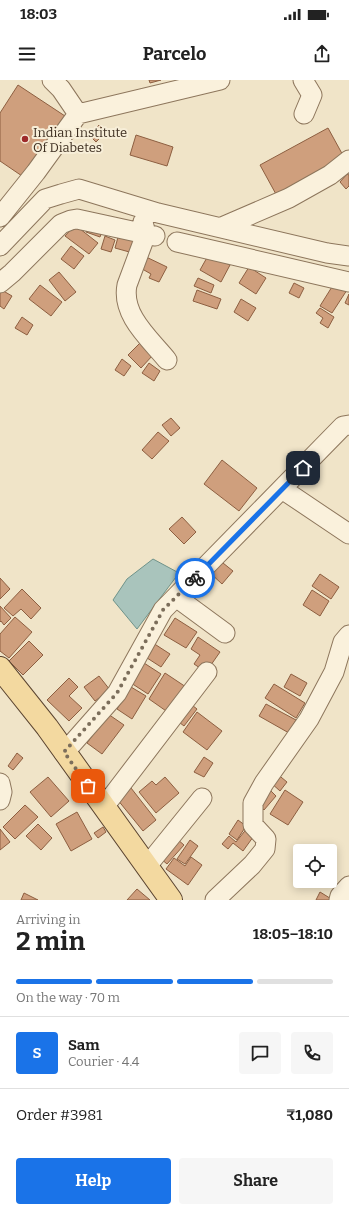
<!DOCTYPE html>
<html lang="en">
<head>
<meta charset="utf-8">
<style>
	body { margin:0; font-family:Bitter,serif; background:#f6f6f6; color:#222; height:100vh; display:flex; flex-direction:column; font-size:15px; white-space:nowrap }
	* { box-sizing:border-box; margin:0 }
	p { font-size:13px; color:#767676 }
	.icon { flex:none; width:22px; height:22px; fill:none; stroke:currentColor; stroke-width:2; stroke-linecap:round; stroke-linejoin:round }
	.map { position:relative; height:820px; overflow:hidden }
	.side { display:flex; flex-direction:column; background:#fff; flex:1 }
	.side>* { flex:none }
	.fabs { position:absolute; left:293px; top:764px; display:grid; gap:8px }
	.fabs a { display:grid; place-items:center; width:44px; height:44px; border-radius:4px; background:#fff; box-shadow:0 2px 10px #0003; font-size:20px }
	.pin { position:absolute; display:grid; place-items:center; width:34px; height:34px; color:#fff; margin:-17px; border-radius:8px; box-shadow:0 2px 6px #0006 }
	.courier { position:absolute; display:grid; place-items:center; width:40px; height:40px; margin:-20px; border:3px solid #1a73e8; border-radius:50%; background:#fff; color:#222; box-shadow:0 1px 5px #0007 }
	.headline em { font-style:normal; font-weight:700 }
	.headline div { display:flex; flex-direction:column-reverse }
	.headline { display:flex; align-items:center; justify-content:space-between; height:68px; padding:0 16px }
	h1 { font-size:26px; font-weight:700; line-height:30px }
	.bar { display:grid; grid-template-columns:repeat(4,1fr); gap:6px 4px; align-content:center; height:48px; padding:0 16px }
	.bar i { height:5px; border-radius:3px; background:#e0e0e0 }
	.bar .active { background:#1a73e8 }
	.bar p { grid-column:span 4 }
	.line { display:flex; align-items:center; gap:10px; padding:0 16px; border-top:1px solid #e0e0e0 }
	.line div { flex:1 }
	.round { display:grid; place-items:center; flex:none; width:42px; height:42px; border-radius:4px; background:#f6f6f6 }
	.action { display:flex; gap:8px; margin-top:auto; padding:8px 16px }
	.action a { flex:1; height:46px; border-radius:4px; background:#1a73e8; color:#fff; font-size:16px; font-weight:700; line-height:46px; text-align:center }
	.action a+a { background:#f6f6f6; color:#222 }
	.status { display:flex; justify-content:space-between; align-items:center; height:28px; padding:0 20px; background:#fff; direction:ltr }
	.status svg { height:11px; fill:currentColor }
	header { display:flex; justify-content:space-between; align-items:center; height:52px; padding:0 16px; background:#fff; font-size:18px; font-weight:700 }
	.map>svg:first-child { display:block }
	.water { fill:#a9c4bc; stroke:#6f938a }
	.building { fill:#cf9f7d; stroke:#8d5f41 }
	.lines { fill:none; stroke-linecap:round; stroke-linejoin:round }
	.minor-casing { stroke:#8d765c; stroke-width:21 }
	.major-casing { stroke:#5b4430; stroke-width:24 }
	.minor { stroke:#faf1dc; stroke-width:19 }
	.major { stroke:#f3d9a0; stroke-width:22 }
	.done { stroke:#7c6e5b; stroke-width:4; stroke-dasharray:0 7.2 }
	.route { stroke:#1a73e8; stroke-width:5 }
	.poi-dot { fill:#9e2a2b; stroke:#f7eed8; stroke-width:1.5 }
	.labels { text-anchor:middle; stroke-width:4; stroke-linejoin:round; paint-order:stroke }
	.poi-label { font-size:13px; fill:#3d2e20; stroke:#f7eed8; text-anchor:start }
</style>
</head>
<body>
<div class="status"><b>18:03</b><svg viewBox="0 0 49 12"><path d="M0 12V9h3v3zM5 12V6h3v6zM10 12V3h3v9zM15 12V0h3v12zM26 1h20v11H26zM47 4h2v5h-2z"/></svg></div>
<header><svg class="icon" aria-label="menu" viewBox="0 0 24 24"><path d="M4 6h16M4 12h16M4 18h16"/></svg>Parcelo<svg class="icon" aria-label="share" viewBox="0 0 24 24"><path d="M12 15V3M7 8l5-5 5 5M5 13v7h14v-7"/></svg></header>
<div class="map">
<svg width="349" height="820" viewBox="0 0 349 820">
	<rect width="100%" height="100%" fill="#f0e4c8"/>
	<path class="water" d="M153 479 179 493 137 549 113 520 127 499Z"/>
	<path class="building" d="M149 0H161L150 3Z
		M18 5 65 36 25 98 0 81V33Z
		M99 45 106 52 96 62 89 55Z
		M328 48 345 79 277 116 260 85Z
		M136 55 173 67 167 86 130 75Z
		M347 94 349 95V106L346 109 340 102Z
		M89 143 103 149 100 157 86 152Z
		M75 145 98 163 89 174 65 156Z
		M120 150 138 155 133 173 115 168Z
		M105 156 115 160 111 172 101 169Z
		M71 166 84 176 74 189 61 179Z
		M209 174 230 185 221 202 200 190Z
		M142 175 167 187 159 202 149 198 151 194 137 186Z
		M249 187 266 198 256 214 239 203Z
		M59 192 76 212 65 221 49 200Z
		M198 198 214 205 211 213 194 206Z
		M335 202 347 210 332 233 320 226Z
		M294 203 304 208 299 218 289 213Z
		M40 205 62 222 51 236 29 219Z
		M0 209 12 216 4 229 0 226Z
		M197 210 221 219 217 229 193 221Z
		M349 214V225L345 223Z
		M241 219 256 228 248 241 234 232Z
		M320 228 334 237 328 248 320 243 323 238 316 233Z
		M22 237 33 245 27 255 15 248Z
		M140 263 153 275 141 288 128 275Z
		M122 279 131 286 124 296 115 290Z
		M149 283 160 291 154 301 142 293Z
		M171 338 180 348 171 356 162 345Z
		M158 352 169 361 152 379 142 370Z
		M222 380 257 408 239 431 204 404Z
		M182 437 196 452 184 464 169 449Z
		M218 479 233 491 222 504 208 491Z
		M320 494 339 507 331 519 312 506Z
		M0 498 10 509 0 519Z
		M22 509 41 528 31 539 21 529 13 536 4 528Z
		M312 510 329 521 320 536 303 525Z
		M0 526 11 538 4 545 1 541 0 542Z
		M15 537 32 552 9 578 0 571V554Z
		M175 538 197 552 186 568 164 555Z
		M198 557 220 572 206 592 194 584 200 575 191 569Z
		M29 561 43 575 23 595 9 581Z
		M153 563 170 574 161 587 144 576Z
		M144 583 161 594 148 614 131 603Z
		M165 593 186 607 169 633 149 619Z
		M291 594 307 603 300 616 284 607Z
		M99 596 110 610 95 621 84 607Z
		M69 598 78 607 69 616 82 628 69 641 47 620Z
		M274 604 305 623 296 638 265 618Z
		M131 607 146 616 132 639 117 629Z
		M188 622 197 629 184 646 175 639Z
		M266 624 296 640 289 653 259 636Z
		M197 632 222 651 207 670 183 652Z
		M108 634 124 645 102 674 87 663Z
		M17 673 23 678 13 690 8 686Z
		M204 677 213 683 204 697 194 692Z
		M276 693 287 702 280 711 270 702Z
		M48 697 69 721 51 737 30 712Z
		M165 697 179 713 156 733 139 712 152 701 156 705Z
		M131 708 156 740 143 751 117 719Z
		M269 709 276 716 264 730 257 723Z
		M285 710 303 722 288 745 270 734Z
		M25 725 38 737 15 759 3 747Z
		M77 732 92 759 71 771 56 744Z
		M238 740 246 746 237 760 229 754Z
		M38 744 52 758 41 770 26 756Z
		M103 747 106 752 98 758 94 753Z
		M248 747 256 753 243 771 233 763 228 769 222 764 229 756 236 762Z
		M0 749 10 762 0 770Z
		M177 759 184 765 167 784 160 778Z
		M190 760 198 766 185 784 177 779Z
		M191 777 202 785 188 805 166 789 174 778 185 786Z
		M137 809 150 820H127Z
		M320 812 333 820H316Z
		M24 813 38 820H21Z"/>
	<g class="lines">
		<g class="minor-casing">
			<path id="minor" d="M303 0 312 15 304 34
				M78 34 220 0
				M0 137 36 92 78 34 61 9 52 0
				M143 142 146 154 127 205C121 235 150 259 167 280
				M222 147 289 118 330 95 349 80
				M177 162 349 202
				M0 166 45 119 61 114 79 109 158 133 327 173 349 176
				M0 203 12 193 61 144 71 140 77 139 155 156
				M282 409 349 454
				M176 517 225 553
				M64 673 117 613 163 530 343 346 349 345
				M0 703 2 712 0 720
				M104 727 207 592
				M147 786 202 718
				M215 820 252 785 265 769 266 759 253 745V723L264 703 309 639 334 592 343 562 349 555
				M339 820 340 816 349 806"/>
		</g>
		<g class="major-casing">
			<path id="major" d="M0 588 47 647 171 820"/>
		</g>
		<use href="#minor" class="minor"/>
		<use href="#major" class="major"/>
	</g>
	<g class="lines">
		<path class="done" d="M88 706 64 672 117 613 163 530 195 498"/>
		<path class="route" d="M195 498 303 388"/>
	</g>
	<circle class="poi-dot" cx="25" cy="59" r="4"/>
	<g class="labels">
		<g class="poi-label">
			<text x="33" y="57">Indian Institute<tspan x="33" dy="15">Of Diabetes</tspan></text>
		</g>
	</g>
</svg>
<div class="fabs">
<a><svg class="icon" aria-label="locate" viewBox="0 0 24 24"><circle cx="12" cy="12" r="6"/><path d="M12 2v4M12 18v4M2 12h4M18 12h4"/></svg></a>
</div>
<div class="pin" style="left:88px;top:706px;background:#ea580c"><svg class="icon" aria-label="bag" viewBox="0 0 24 24"><path d="M5 8h14l-1 12H6zM9 8a3 3 0 0 1 6 0"/></svg></div>
<div class="pin" style="left:303px;top:388px;background:#1f2937"><svg class="icon" aria-label="home" viewBox="0 0 24 24"><path d="M3 11l9-7 9 7M6 9v11h12V9"/></svg></div>
<div class="courier" style="left:195px;top:498px"><svg class="icon" aria-label="bike" viewBox="0 0 24 24"><circle cx="6" cy="16" r="4"/><circle cx="18" cy="16" r="4"/><path d="M6 16l4-8h5l3 8M10 8l3 8H6M13 5h3"/></svg></div>
</div>
<section class="side">
<div class="headline"><div><h1>2 min</h1><p>Arriving in</p></div><em>18:05–18:10</em></div>
<div class="bar"><i class="active"></i><i class="active"></i><i class="active"></i><i></i><p>On the way · 70 m</p></div>
<div class="line" style="height:72px"><b class="round" style="background:#1a73e8;color:#fff">S</b><div><b>Sam</b><p>Courier · 4.4</p></div><a class="round"><svg class="icon" aria-label="chat" viewBox="0 0 24 24"><path d="M4 5h16v11H9l-5 4z"/></svg></a><a class="round"><svg class="icon" aria-label="phone" viewBox="0 0 24 24"><path d="M5 4h4l2 5-3 2q2 4 5 5l2-3 5 2v4C11 20 4 13 5 4z"/></svg></a></div>
<div class="line" style="height:52px"><div>Order #3981</div><b>₹1,080</b></div>
<div class="action"><a>Help</a><a>Share</a></div>
</section>
</body>
</html>
